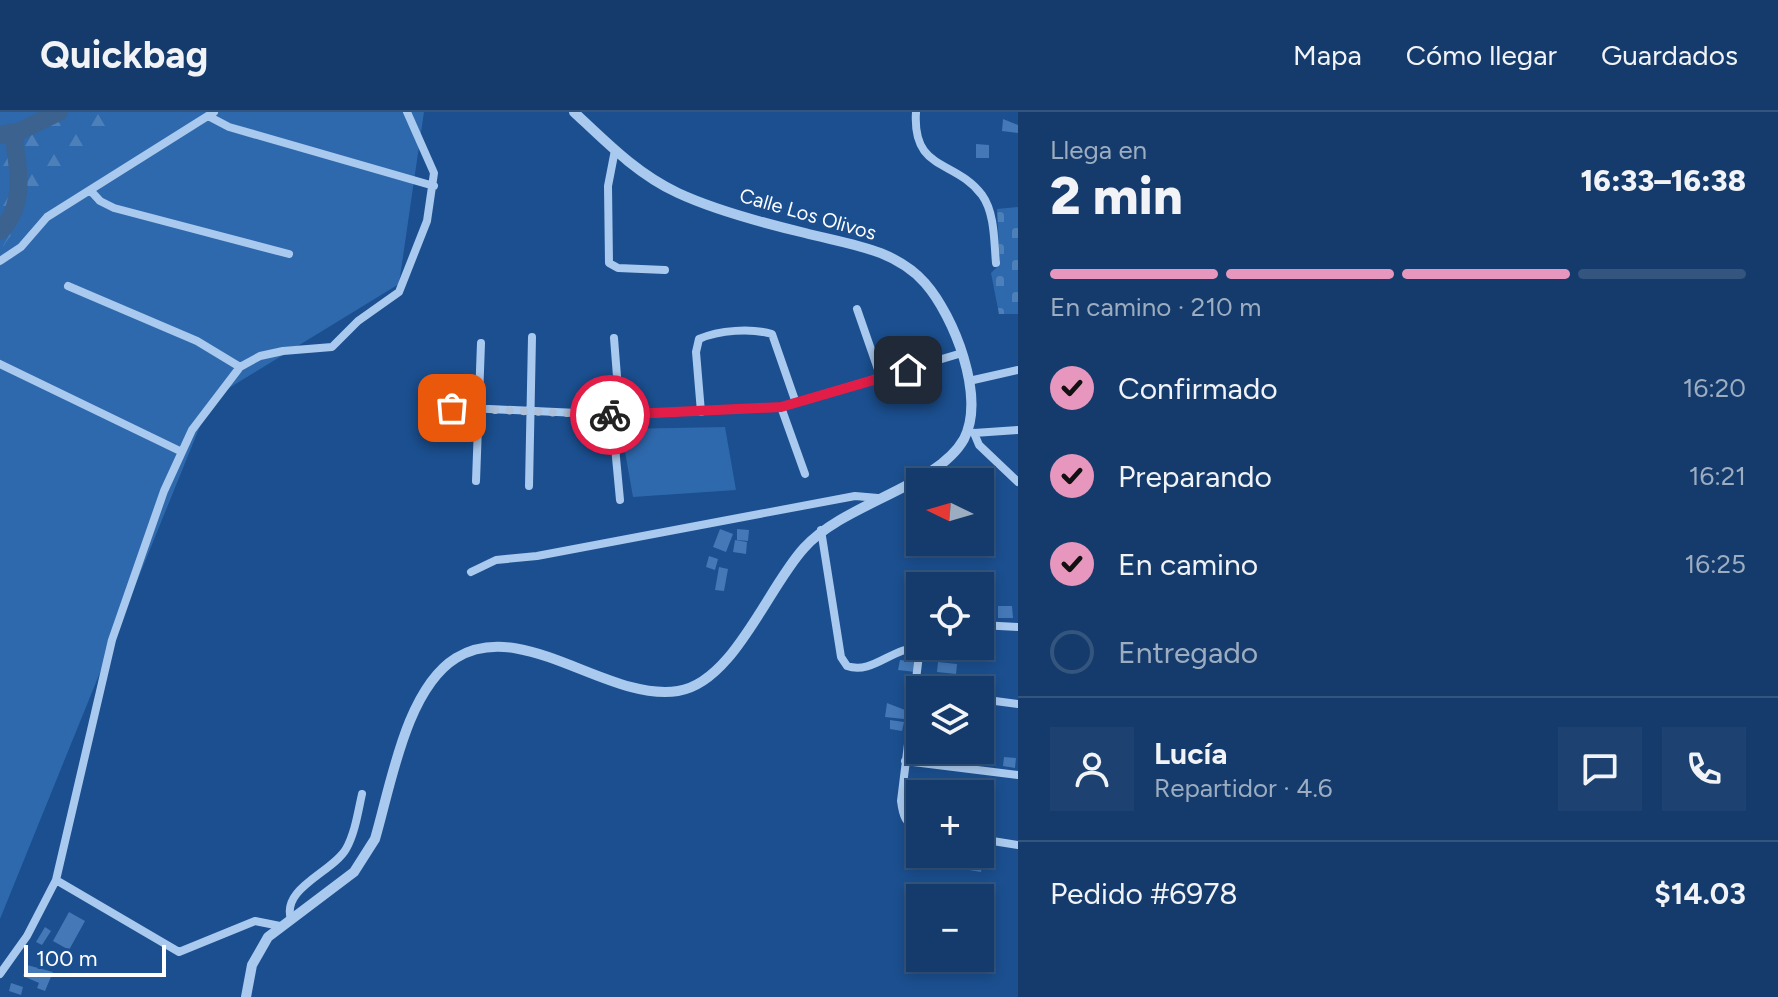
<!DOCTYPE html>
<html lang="es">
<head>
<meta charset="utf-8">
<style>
	body { margin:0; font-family:Figtree,sans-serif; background:#1d4271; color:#f1f3f6; height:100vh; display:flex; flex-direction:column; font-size:30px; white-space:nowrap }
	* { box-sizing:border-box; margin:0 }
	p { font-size:26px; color:#9dadc1 }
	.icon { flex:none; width:44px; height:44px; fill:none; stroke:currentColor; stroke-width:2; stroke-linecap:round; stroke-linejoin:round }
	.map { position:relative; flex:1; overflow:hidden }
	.details { display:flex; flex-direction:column; background:#143b6b; width:760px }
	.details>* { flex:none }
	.needle { width:52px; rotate:275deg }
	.controls { position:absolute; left:906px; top:356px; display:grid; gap:16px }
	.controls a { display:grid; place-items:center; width:88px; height:88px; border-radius:0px; background:#143b6b; box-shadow:0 4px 12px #0003,0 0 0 2px #33557e; font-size:40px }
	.scale { position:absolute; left:24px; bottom:20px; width:142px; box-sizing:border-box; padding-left:8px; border:4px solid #fff; border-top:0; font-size:22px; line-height:28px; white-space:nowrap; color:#fff; -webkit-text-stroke:6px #1b4f8f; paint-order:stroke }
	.pin { position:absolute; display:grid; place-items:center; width:68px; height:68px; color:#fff; margin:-34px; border-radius:16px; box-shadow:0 4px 12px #0006 }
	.courier { position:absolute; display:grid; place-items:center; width:80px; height:80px; margin:-40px; border:6px solid #e11d48; border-radius:50%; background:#fff; color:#222; box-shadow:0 2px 10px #0007 }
	.headline em { font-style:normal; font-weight:800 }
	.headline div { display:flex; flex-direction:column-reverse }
	.headline { display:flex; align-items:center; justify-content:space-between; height:136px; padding:0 32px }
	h1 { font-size:52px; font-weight:800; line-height:60px }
	.bar { display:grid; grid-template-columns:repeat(4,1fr); gap:12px 8px; align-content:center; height:96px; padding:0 32px }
	.bar i { height:10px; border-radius:6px; background:#33557e }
	.bar .active { background:#e797bd }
	.bar p { grid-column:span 4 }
	.line { display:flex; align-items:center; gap:20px; padding:0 32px; border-top:2px solid #33557e }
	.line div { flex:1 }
	.round { display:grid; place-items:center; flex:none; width:84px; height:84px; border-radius:0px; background:#1d4271 }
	ol { padding:0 32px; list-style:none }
	li { display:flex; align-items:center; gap:24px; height:88px }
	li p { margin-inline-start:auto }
	li .icon { padding:8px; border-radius:50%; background:#e797bd; color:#111; stroke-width:4 }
	li:last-child { color:#9dadc1 }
	li i { width:44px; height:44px; border:4px solid #33557e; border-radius:50% }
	header { display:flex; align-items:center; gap:48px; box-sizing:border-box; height:112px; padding:0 40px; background:#143b6b; border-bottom:2px solid #33557e }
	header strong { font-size:38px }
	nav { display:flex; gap:44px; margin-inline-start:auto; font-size:28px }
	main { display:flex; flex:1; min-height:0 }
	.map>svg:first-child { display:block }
	.green { fill:#2e69ad }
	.forest { fill:url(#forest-firs) }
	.cemetery { fill:url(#cemetery-stones) }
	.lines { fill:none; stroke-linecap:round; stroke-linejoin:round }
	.river { stroke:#3c6290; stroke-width:18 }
	.building { fill:#4478b7 }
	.minor { stroke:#a9c9ee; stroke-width:8 }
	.tertiary { stroke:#a9c9ee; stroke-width:10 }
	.done { stroke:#afc1d8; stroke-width:8; stroke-dasharray:0 14.4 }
	.route { stroke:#e11d48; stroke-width:10 }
	.labels { text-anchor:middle; stroke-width:8; stroke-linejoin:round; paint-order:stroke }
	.street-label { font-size:20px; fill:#fff; stroke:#1b4f8f }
</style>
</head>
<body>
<header>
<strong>Quickbag</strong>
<nav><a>Mapa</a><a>Cómo llegar</a><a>Guardados</a></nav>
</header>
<main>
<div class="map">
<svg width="1018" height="885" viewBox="0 0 1018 885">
	<defs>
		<pattern id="forest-firs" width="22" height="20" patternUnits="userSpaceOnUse" patternTransform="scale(2)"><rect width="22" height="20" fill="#2e69ad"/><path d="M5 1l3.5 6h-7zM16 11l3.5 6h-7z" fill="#4d80b9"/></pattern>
		<pattern id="cemetery-stones" width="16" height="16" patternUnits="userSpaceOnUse" patternTransform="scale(2)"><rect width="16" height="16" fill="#2e69ad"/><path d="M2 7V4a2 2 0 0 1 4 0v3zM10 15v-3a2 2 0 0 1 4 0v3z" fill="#4d80b9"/></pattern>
	</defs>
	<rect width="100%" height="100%" fill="#1b4f8f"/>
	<path class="green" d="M0 0H424L399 172 211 287 0 807Z
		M725 315 736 378 633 385 621 317Z"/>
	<path class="forest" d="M32 0H128L42 77 0 139V15H8Z"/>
	<path class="cemetery" d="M1018 95V202H999L991 161 1000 152 997 97Z"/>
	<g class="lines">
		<path class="river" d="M0 23 20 19 59 0
			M0 119C27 93 18 54 13 21"/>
	</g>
	<path class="building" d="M1003 7 1018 13V21L1002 19Z
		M976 32 989 33V46H976Z
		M720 417 733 422 726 440 713 435Z
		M737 417 749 418 748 429 737 428Z
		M735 428 747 430 746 442 733 440Z
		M709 444 718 447 715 458 706 455Z
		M719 455 728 457 724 479 715 478Z
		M998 494H1012L1013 506H998Z
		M900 548 916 550 915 560 898 558Z
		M938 550 957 552 956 562 937 560Z
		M887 591 905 598 904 607 885 605Z
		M981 598H992L991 613H981Z
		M890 608 904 610 902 619 890 617Z
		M1004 645 1016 646 1015 656 1003 654Z
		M984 740 981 760 963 757 965 742Z
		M932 742 961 744 960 756 931 753Z
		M69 800 85 809 69 838 53 829Z
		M45 815 51 819 42 833 36 830Z
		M27 853 53 860 45 879 37 876 39 871 23 864Z
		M11 871 23 875 21 883 9 879Z"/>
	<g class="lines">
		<path class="minor" d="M916 0C912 60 955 47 982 83 995 101 994 130 996 151
			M208 4 229 15 434 74
			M615 38 608 74 609 151 618 156 665 158
			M90 78 100 89 114 96 289 142
			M0 149 21 135 47 105 214 0
			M68 174 197 229 240 255
			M857 197 881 266
			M614 226 620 303
			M0 252 182 340
			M969 269 1018 258
			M426 294 620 303 781 295 962 241
			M781 295 805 362
			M701 300 696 240 699 227C719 218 751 216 772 222L796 291
			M612 303 620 388
			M974 321 979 333 1018 370
			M974 321 1018 318
			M476 369 481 231
			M529 374 532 225
			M821 418 841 545 847 554C873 563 893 534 920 536
			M471 460 496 448 537 444 855 384 878 386
			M980 513 1018 515
			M980 587 1018 592
			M905 649 1018 663
			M920 718C905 712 903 704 901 689L920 535
			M980 727 1018 733
			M56 768 179 840 255 809 280 814
			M291 807C281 776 333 760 346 737 355 721 358 700 362 682
			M0 862 27 824 56 768 112 528 164 379 192 318 240 255 260 244 283 239 332 235 358 209 399 180 427 109 434 61 407 0"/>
		<path class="tertiary" d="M246 885 252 853 268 825 354 760 375 727C391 673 406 577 456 546 523 505 607 590 678 579 733 571 768 475 804 436 844 391 937 375 964 327 986 285 954 204 925 171 894 136 847 132 805 121 763 111 717 99 678 81 637 62 606 30 574 0"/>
	</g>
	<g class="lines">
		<path class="done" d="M452 296 610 303"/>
		<path class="route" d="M610 303 781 295 908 258"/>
	</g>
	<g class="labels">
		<g class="street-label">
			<text transform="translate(808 102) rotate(16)" y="7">Calle Los Olivos</text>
		</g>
	</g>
</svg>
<div class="controls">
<a><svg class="needle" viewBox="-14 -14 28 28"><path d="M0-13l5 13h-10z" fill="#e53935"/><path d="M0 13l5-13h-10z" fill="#9dadc1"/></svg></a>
<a><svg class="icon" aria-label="locate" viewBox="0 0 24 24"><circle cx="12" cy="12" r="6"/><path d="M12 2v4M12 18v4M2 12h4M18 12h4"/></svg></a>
<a><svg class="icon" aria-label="layers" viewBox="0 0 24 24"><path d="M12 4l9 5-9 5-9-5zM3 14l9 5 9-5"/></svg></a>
<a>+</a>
<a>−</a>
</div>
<div class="scale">100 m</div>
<div class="pin" style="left:452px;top:296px;background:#ea580c"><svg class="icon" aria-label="bag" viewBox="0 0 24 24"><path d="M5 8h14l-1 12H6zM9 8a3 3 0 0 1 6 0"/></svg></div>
<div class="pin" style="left:908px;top:258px;background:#1f2937"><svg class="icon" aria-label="home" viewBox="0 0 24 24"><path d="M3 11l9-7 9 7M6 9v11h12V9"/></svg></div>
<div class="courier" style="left:610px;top:303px"><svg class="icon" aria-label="bike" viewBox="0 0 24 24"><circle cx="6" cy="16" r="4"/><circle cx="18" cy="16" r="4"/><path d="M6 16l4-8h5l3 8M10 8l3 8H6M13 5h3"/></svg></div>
</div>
<section class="details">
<div class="headline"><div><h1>2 min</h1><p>Llega en</p></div><em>16:33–16:38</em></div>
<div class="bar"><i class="active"></i><i class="active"></i><i class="active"></i><i></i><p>En camino · 210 m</p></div>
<ol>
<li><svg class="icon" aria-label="check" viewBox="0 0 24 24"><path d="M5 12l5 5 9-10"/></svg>Confirmado<p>16:20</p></li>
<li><svg class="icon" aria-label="check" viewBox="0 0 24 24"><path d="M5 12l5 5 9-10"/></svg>Preparando<p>16:21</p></li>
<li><svg class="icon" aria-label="check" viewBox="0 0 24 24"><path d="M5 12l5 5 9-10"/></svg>En camino<p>16:25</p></li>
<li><i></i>Entregado</li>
</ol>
<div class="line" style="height:144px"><a class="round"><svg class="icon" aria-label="person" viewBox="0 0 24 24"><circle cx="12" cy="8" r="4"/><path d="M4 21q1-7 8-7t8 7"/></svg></a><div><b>Lucía</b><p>Repartidor · 4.6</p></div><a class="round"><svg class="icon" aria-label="chat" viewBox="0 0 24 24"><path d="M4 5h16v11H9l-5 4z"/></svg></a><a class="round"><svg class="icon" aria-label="phone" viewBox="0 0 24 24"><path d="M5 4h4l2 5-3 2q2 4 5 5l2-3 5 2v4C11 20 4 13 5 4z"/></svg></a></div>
<div class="line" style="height:104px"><div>Pedido #6978</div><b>$14.03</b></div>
</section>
</main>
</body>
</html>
